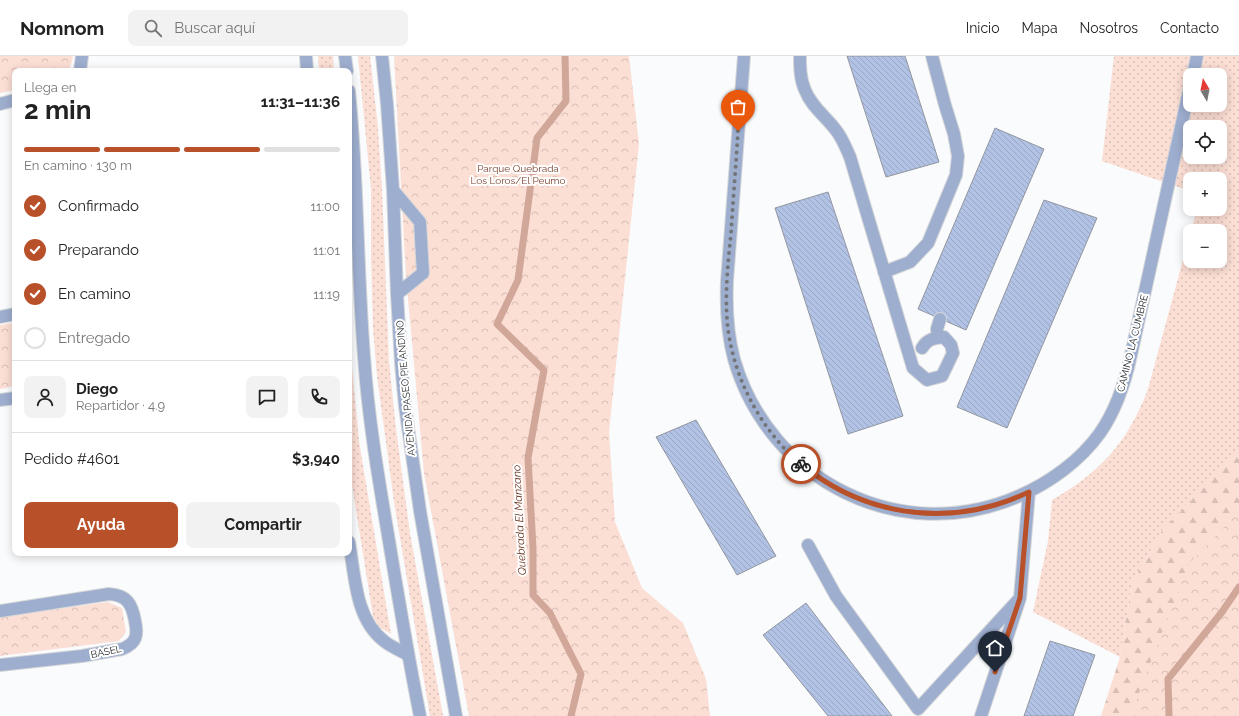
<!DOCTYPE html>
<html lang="es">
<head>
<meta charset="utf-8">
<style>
	body { margin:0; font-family:Raleway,sans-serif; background:#f2f2f2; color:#222; height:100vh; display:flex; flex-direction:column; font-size:15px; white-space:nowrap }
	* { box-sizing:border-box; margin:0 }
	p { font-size:13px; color:#767676 }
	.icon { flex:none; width:22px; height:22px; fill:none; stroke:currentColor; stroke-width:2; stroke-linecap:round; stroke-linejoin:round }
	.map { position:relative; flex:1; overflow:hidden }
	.details { position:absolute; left:12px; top:12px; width:340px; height:488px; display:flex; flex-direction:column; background:#fff; border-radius:8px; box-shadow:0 2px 10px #0003 }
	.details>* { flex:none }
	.needle { width:26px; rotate:350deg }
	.tools { position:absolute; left:1183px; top:12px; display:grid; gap:8px }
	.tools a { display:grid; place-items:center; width:44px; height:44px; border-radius:8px; background:#fff; box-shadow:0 2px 10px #0003; font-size:20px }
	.pin { position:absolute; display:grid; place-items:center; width:34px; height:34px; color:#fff; margin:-41px -17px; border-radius:50% 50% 50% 0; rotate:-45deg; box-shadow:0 0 4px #0007 }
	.pin .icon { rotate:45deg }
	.courier { position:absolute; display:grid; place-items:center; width:40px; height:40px; margin:-20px; border:3px solid #b85129; border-radius:50%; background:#fff; color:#222; box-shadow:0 1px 5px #0007 }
	.overview em { font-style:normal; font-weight:700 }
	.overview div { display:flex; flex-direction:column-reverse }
	.overview { display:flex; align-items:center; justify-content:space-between; height:68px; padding:0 12px }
	h1 { font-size:26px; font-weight:700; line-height:30px }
	.bar { display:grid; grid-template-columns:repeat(4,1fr); gap:6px 4px; align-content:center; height:48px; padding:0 12px }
	.bar i { height:5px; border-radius:3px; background:#e0e0e0 }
	.bar .selected { background:#b85129 }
	.bar p { grid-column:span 4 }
	.line { display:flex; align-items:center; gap:10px; padding:0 12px; border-top:1px solid #e0e0e0 }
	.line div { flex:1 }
	.round { display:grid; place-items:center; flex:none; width:42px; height:42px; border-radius:8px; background:#f2f2f2 }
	ol { padding:0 12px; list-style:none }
	li { display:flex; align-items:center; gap:12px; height:44px }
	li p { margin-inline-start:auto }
	li .icon { padding:4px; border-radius:50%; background:#b85129; color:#fff; stroke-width:4 }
	li:last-child { color:#767676 }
	li i { width:22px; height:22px; border:2px solid #e0e0e0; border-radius:50% }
	.cta { display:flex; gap:8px; margin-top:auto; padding:8px 12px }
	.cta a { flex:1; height:46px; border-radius:8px; background:#b85129; color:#fff; font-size:16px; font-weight:700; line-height:46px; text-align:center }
	.cta a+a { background:#f2f2f2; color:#222 }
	header { display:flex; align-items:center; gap:24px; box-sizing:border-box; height:56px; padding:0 20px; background:#fff; border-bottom:1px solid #e0e0e0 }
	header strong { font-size:19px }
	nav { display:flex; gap:22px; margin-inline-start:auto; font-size:14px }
	.search { width:280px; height:36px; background:#f2f2f2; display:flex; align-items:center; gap:10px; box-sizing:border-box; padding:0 14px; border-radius:8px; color:#767676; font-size:15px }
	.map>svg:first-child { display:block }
	.grass { fill:url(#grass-dots); fill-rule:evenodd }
	.forest { fill:url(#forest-firs) }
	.park { fill:url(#park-crowns) }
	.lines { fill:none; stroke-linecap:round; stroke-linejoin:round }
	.stream { stroke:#d0a799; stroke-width:7 }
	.building { fill:url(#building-back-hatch); stroke:#92969f }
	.minor-casing { stroke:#d5d6d8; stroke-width:14 }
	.minor { stroke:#9eaecf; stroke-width:12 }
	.done { stroke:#737478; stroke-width:4; stroke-dasharray:0 7.2 }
	.route { stroke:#b85129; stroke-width:5 }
	.labels { text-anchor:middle; stroke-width:4; stroke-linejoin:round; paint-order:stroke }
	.park-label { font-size:10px; fill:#7c4531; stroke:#fff }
	.street-label { font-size:10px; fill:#2a2c30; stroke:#fff }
	.water-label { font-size:11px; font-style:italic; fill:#67321e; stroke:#fff }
</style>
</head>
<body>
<header>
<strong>Nomnom</strong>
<div class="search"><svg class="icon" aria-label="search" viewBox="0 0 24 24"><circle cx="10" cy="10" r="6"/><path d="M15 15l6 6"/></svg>Buscar aquí</div>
<nav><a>Inicio</a><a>Mapa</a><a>Nosotros</a><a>Contacto</a></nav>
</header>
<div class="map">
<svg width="1239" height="660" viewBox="0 0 1239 660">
	<defs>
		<pattern id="grass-dots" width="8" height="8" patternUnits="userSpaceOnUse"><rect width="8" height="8" fill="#fbded4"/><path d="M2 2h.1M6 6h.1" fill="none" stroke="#d7bfb6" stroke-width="1.8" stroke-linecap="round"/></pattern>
		<pattern id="forest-firs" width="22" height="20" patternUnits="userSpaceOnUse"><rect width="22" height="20" fill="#fbded4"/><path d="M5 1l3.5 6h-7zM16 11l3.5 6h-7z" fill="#d7bfb6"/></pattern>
		<pattern id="park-crowns" width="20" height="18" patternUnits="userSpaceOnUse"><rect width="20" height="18" fill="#fbded4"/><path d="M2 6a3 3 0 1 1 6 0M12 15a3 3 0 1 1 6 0" fill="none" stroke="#d7bfb6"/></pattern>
		<pattern id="building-back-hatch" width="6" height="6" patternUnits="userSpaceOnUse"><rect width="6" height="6" fill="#b1c2e5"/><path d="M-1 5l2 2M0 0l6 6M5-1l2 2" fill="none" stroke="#98a7c5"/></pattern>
	</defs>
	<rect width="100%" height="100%" fill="#fafbfd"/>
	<path class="grass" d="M318 0H333L334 15H319Z
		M358 0H370L371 8 378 72 382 133 389 305 396 373 410 477 443 660H430L394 446 377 320 373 273 371 202V133Z
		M1114 0H1239V396L1163 473 1132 527 1120 601 1033 556 1048 485 1052 444C1101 416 1128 386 1148 333L1190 178V205H1220V175H1191L1197 153H1220V123H1190V135L1102 105ZM1190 19H1220V49H1190ZM1190 71H1220V101H1190Z
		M349 280 359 385 391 578 379 571 373 560 349 411Z"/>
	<path class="forest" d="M1239 396V660H1101L1120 601 1132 527 1163 473Z"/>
	<path class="park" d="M0 0H72L73 1 69 15H15V34L0 37Z
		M394 0H629L639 88 609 376 615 466 642 532 683 567 706 623 710 660H469L424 417 406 221Z
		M15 267V330L0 333V269Z
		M1239 456V660H1132L1140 634 1189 507Z
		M108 546 122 552 126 576 119 585 0 600V561Z"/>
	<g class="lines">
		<path class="stream" d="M565 0 566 45 537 82 518 224 497 268 544 314 528 402 533 492V539L550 557 581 618 571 660
			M1169 660 1168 623 1222 556 1239 531"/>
	</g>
	<path class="building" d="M847 0H905L939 106 886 121Z
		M995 72 1044 93 966 274 918 253Z
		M828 136 903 360 848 378 775 152Z
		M1044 144 1097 162 1007 372 957 351Z
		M696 364 776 500 737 519 656 381Z
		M806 547 892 660H828L763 579Z
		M1050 585 1095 599 1073 660H1024Z"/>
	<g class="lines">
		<g class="minor-casing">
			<path id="minor" d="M306 0 307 15
				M345 0 347 15
				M382 0 387 48 393 134 397 238 401 307 405 350 420 455 456 660
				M744 0 727 225C726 251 727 277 734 303 769 425 901 492 1019 440 1049 427 1080 405 1100 377 1116 354 1125 327 1131 299L1190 30
				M800 0C800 11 800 23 805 34 811 50 825 60 835 73 842 81 846 92 850 101L913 312 927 324 942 320 953 297 951 289 944 281C934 282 927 283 922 292
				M80 15 82 0
				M1193 19 1197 0
				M349 35C358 123 357 212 364 300 368 360 378 420 388 479 398 540 408 600 420 660
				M0 48 15 44
				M393 134 420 166 423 217 397 238
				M884 216 910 206 928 187 956 119 958 100 954 78 945 49 932 0
				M0 261 15 258
				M938 282 937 273 940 263
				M0 344 15 342
				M349 486C355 519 355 563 384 585 391 591 400 594 408 599
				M808 489 836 540 918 653 1020 542
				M0 555 109 538C127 539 132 548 135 565 138 579 137 587 122 593L82 600 0 609
				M981 660 1020 542 1029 436"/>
		</g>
		<use href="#minor" class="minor"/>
	</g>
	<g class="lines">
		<path class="done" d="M738 75C736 109 733 144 731 178 728 206 725 235 727 263 731 317 759 373 801 408"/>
		<path class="route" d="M801 408C855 453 927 469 995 449 1007 446 1018 441 1029 436L1020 542 995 616"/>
	</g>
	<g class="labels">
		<g class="park-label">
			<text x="518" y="116">Parque Quebrada<tspan x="518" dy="12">Los Loros/El Peumo</tspan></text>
		</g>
		<g class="street-label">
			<text transform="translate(1132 287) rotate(-76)" y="4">CAMINO LA CUMBRE</text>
			<text transform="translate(405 332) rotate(-95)" y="4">AVENIDA PASEO PIE ANDINO</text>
			<text transform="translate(106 595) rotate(-12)" y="4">BASEL</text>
		</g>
		<g class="water-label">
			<text transform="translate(519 464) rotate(-93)" y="4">Quebrada El Manzano</text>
		</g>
	</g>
</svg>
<div class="tools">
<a><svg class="needle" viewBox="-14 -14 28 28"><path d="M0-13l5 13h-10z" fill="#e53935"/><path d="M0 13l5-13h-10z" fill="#767676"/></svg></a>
<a><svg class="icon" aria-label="locate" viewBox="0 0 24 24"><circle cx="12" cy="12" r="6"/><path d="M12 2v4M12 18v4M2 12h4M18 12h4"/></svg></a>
<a>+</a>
<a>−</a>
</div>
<div class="pin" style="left:738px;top:75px;background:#ea580c"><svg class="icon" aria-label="bag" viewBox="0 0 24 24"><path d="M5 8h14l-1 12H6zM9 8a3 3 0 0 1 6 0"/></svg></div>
<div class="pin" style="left:995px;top:616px;background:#1f2937"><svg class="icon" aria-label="home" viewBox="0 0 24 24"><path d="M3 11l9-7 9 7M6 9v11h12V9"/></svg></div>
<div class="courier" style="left:801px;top:408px"><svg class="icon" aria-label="bike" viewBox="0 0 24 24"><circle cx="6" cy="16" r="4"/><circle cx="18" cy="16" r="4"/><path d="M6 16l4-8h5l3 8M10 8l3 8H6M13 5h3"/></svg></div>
<section class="details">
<div class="overview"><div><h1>2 min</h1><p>Llega en</p></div><em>11:31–11:36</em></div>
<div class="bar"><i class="selected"></i><i class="selected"></i><i class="selected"></i><i></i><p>En camino · 130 m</p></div>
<ol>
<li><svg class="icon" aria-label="check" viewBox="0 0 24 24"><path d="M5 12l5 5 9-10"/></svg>Confirmado<p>11:00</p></li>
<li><svg class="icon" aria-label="check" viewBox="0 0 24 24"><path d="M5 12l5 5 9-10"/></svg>Preparando<p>11:01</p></li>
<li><svg class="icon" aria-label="check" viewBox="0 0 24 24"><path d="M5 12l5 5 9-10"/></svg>En camino<p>11:19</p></li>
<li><i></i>Entregado</li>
</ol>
<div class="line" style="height:72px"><a class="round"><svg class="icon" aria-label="person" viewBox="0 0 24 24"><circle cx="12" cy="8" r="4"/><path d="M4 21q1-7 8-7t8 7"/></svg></a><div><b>Diego</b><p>Repartidor · 4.9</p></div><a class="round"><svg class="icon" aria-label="chat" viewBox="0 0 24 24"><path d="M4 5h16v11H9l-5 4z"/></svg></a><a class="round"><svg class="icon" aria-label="phone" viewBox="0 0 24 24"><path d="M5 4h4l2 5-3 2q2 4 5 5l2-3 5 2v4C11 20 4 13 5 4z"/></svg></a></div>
<div class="line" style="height:52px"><div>Pedido #4601</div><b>$3,940</b></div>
<div class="cta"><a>Ayuda</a><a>Compartir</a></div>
</section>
</div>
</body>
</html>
